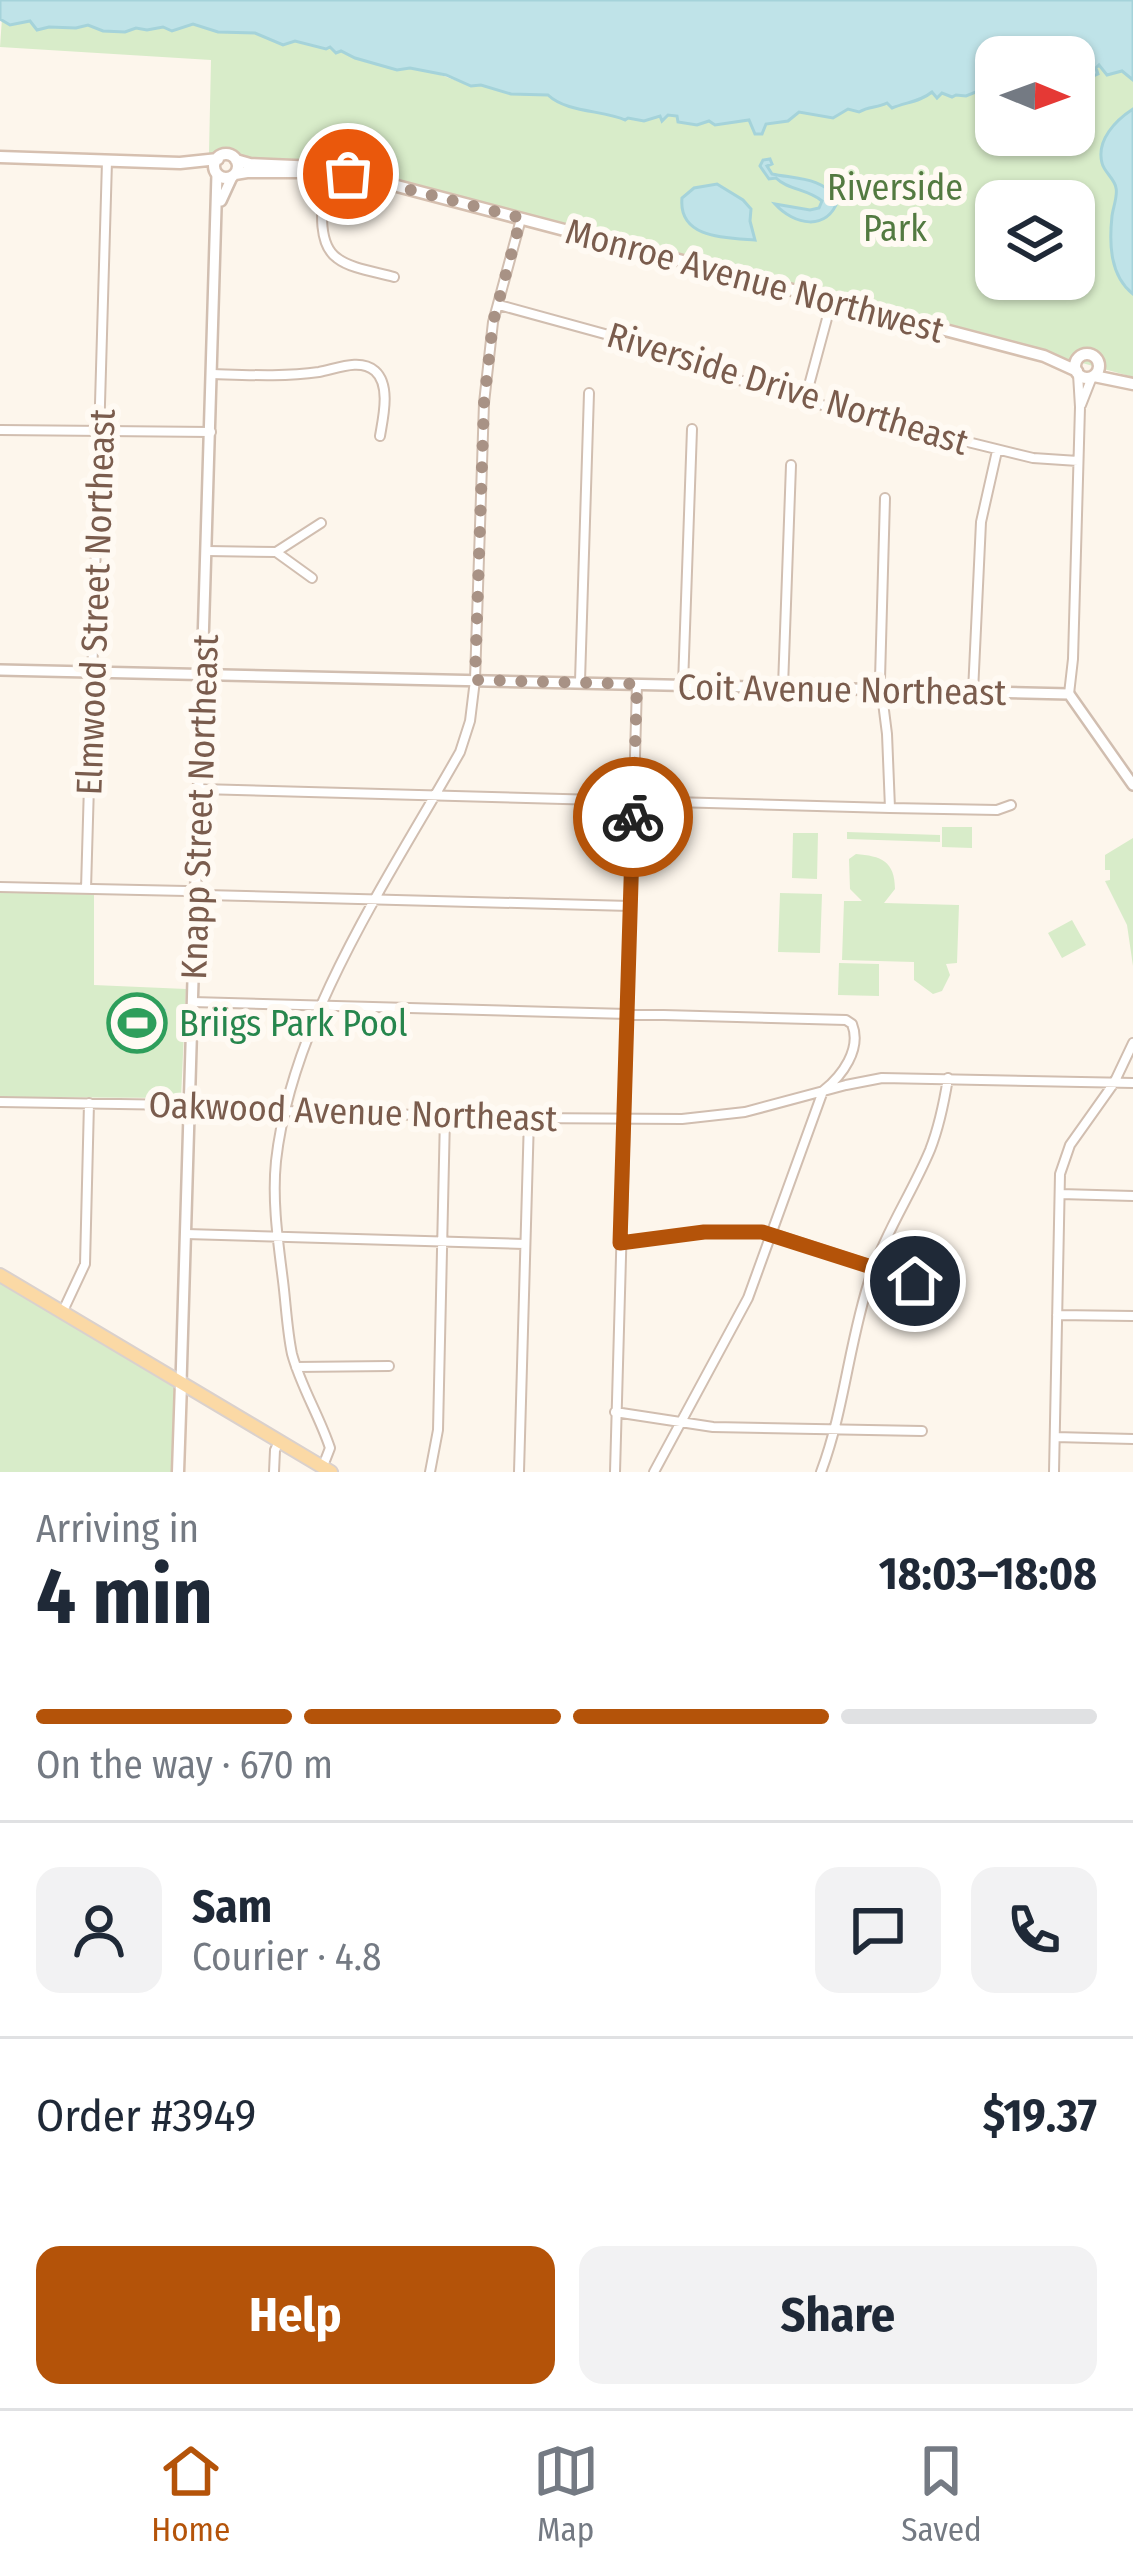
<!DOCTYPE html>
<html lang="en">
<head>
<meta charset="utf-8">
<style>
	body { margin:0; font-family:"Fira Sans Condensed",sans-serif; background:#f2f2f3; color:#1f2937; height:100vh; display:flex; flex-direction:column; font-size:45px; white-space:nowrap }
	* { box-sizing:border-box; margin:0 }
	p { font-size:39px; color:#747a83 }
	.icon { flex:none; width:66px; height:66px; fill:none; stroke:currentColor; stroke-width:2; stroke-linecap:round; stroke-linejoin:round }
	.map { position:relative; height:1472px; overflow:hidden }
	.drawer { display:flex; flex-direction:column; background:#fff; flex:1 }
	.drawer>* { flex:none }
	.needle { width:78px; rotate:91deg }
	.fabs { position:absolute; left:975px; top:36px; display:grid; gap:24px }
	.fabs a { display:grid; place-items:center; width:120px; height:120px; border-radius:24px; background:#fff; box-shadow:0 3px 9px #0004; font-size:60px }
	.pin { position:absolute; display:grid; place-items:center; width:102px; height:102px; color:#fff; margin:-51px; border:6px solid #fff; border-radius:50%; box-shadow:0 3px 12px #0007 }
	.courier { position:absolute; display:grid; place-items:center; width:120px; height:120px; margin:-60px; border:9px solid #b45309; border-radius:50%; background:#fff; color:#222; box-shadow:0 3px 15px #0007 }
	.headline em { font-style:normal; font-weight:700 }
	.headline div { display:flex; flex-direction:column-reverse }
	.headline { display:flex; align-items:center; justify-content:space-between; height:204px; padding:0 36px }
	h1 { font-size:78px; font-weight:700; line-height:90px }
	.bar { display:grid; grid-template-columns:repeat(4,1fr); gap:18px 12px; align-content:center; height:144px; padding:0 36px }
	.bar i { height:15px; border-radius:9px; background:#e0e1e3 }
	.bar .current { background:#b45309 }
	.bar p { grid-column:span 4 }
	.line { display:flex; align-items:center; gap:30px; padding:0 36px; border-top:3px solid #e0e1e3 }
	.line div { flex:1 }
	.round { display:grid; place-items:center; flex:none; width:126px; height:126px; border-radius:24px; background:#f2f2f3 }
	.primary-button { display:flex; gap:24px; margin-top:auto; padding:24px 36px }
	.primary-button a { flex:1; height:138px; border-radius:24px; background:#b45309; color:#fff; font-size:48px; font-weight:700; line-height:138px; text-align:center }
	.primary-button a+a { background:#f2f2f3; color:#1f2937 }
	.tab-bar { display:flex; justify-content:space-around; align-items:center; height:168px; border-top:3px solid #e0e1e3; background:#fff; font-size:33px; color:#747a83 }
	.tab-bar a { display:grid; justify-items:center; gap:6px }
	.tab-bar .current { color:#b45309 }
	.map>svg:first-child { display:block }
	.green { fill:#d8ecc9; fill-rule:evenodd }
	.water { fill:#bfe3e8; stroke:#a5d3da; stroke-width:3 }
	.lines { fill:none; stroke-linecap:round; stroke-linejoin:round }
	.minor-casing { stroke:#d1beb0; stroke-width:12 }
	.tertiary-casing { stroke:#d1beb0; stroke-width:14 }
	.secondary-casing { stroke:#d6c0b0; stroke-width:15 }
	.primary-casing { stroke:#dad1cd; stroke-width:16 }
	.minor { stroke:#fff; stroke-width:8 }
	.tertiary { stroke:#fff; stroke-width:9 }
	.secondary { stroke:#fff; stroke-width:10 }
	.primary { stroke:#fbd9a5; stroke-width:12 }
	.done { stroke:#a89285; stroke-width:12; stroke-dasharray:0 21.6 }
	.route { stroke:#b45309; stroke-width:15 }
	.labels { text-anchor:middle; stroke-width:12; stroke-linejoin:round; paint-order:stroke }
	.park-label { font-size:36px; fill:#537a41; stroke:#fffaf3 }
	.street-label { font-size:36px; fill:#7a5c4d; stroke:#fffaf3 }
	.leisure-label { font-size:36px; fill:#27864d; stroke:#fffaf3; text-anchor:start }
</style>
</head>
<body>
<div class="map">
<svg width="1133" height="1472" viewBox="0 0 1133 1472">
	<rect width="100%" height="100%" fill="#fdf6ec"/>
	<path class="green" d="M2 18 10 25 30 21 38 30 49 27 76 28 88 25 103 31 125 32 136 28 147 30 164 27 172 31 193 24 204 25 218 32 255 33 306 42 326 49 330 47 397 70 409 68 427 70 471 86 481 85 511 94 548 95C565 112 618 115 643 121 664 111 695 114 715 125L749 120 755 133 761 134 766 124 788 121 799 112 832 118 848 108 887 102 892 108C907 102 921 102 932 91 956 95 974 94 996 84V135H1074V97L1086 91V79L1099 64 1122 71 1133 80V377L791 283 358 171 326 164 249 161 229 152 212 155 209 153 211 60 0 47ZM996 201H1074V279H996Z
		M942 827H972V848L942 847Z
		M847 832 940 835V842L847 839Z
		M793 833H818L817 879 792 878Z
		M1133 838V966L1127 925 1105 881 1110 880V870H1105V855Z
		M856 854C881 856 895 861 895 889L884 903 959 905 957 963 946 964 950 975 942 991 933 994 914 980V962L842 960 844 901H862L850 889 849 859Z
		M0 892 94 893V985L186 989 181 1098 0 1097Z
		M780 893 822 894 820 953 778 952Z
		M1072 920 1086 945 1062 958 1048 933Z
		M839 963 879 964V996L838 995Z
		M0 1280 177 1388 174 1472H0Z"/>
	<path class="water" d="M0 0H1133V80L1122 71 1107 75 1099 65 1096 68 1098 74 1086 79V91L1074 97V57H996V84L966 96 956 95 952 97 942 93 937 98 932 92C920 102 906 102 892 108L887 103C877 108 869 106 859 112L848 109 833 118 799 112 788 121 766 124 762 134H755L749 120 715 125 709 121 697 125 678 122 677 116 668 115 662 121 660 116 644 121 628 118 625 120C604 110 567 113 548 95L511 94 481 85 471 86 446 75 410 68 397 70 355 58 341 51 336 53 330 47 326 49 295 41 283 45 255 33 218 32 193 24 172 31 163 27 147 30 136 28 125 32 103 31 88 25 76 28 49 27 37 30 30 21 10 25 0 19Z
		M1133 109V294C1110 276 1109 244 1112 216 1113 208 1118 195 1116 188 1115 179 1104 172 1102 163 1096 140 1116 120 1133 109Z
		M770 159 772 164 767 166 772 174C796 179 823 177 838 200 827 232 794 225 775 204L810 210 819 208 822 201C808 189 788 190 776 178L769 179 760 166 763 160Z
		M717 184 743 200 751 209 750 221 755 240C727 238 678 239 682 198L694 188Z
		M137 1003 146 1013 158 1003 164 1010 139 1036 129 1037 121 1028V1018Z"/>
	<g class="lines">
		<g class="minor-casing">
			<path id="minor" d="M325 171C324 195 314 242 337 258 351 269 377 272 394 277
				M499 305 634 342 739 380 842 411 1033 458 1078 461
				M213 374C248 375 284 377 319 372 336 369 360 358 375 371 391 385 383 418 380 436
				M805 400 832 300
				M1081 405 1092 377
				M0 430 211 432
				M885 498 880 679 887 734 890 808
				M207 551 276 552
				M276 552 321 523
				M276 552 312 578
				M580 681 589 393
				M683 685 692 429
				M783 687 791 465
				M973 692 981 522 997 451
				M1069 694 1073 659 1080 407 1078 374
				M200 789 890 808 997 810 1011 805
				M0 887 186 891 205 895 630 906
				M86 889 107 161
				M192 1002 846 1020 852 1024C862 1049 842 1076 823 1091L748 1298 654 1472
				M0 1102 179 1105 285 1111 522 1118 682 1119 745 1112 846 1085 882 1078 1133 1083
				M1060 1194 1133 1196
				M186 1234 524 1244
				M620 1243C671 1237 722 1227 773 1234L949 1291
				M62 1313 85 1264 89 1103
				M1057 1315 1133 1316
				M296 1367 389 1366
				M615 1412 713 1427 922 1431
				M1055 1437 1133 1439
				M323 1466 330 1448C319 1415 301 1387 292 1354 287 1330 286 1305 283 1281 278 1241 272 1201 276 1161 292 1018 390 876 460 752L470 721 475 680 484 403 493 322 521 219
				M274 1472 275 1450 279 1442
				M430 1472 438 1430 445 1116
				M519 1472 529 1118
				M615 1472 637 684
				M821 1472C845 1408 849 1340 871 1275 886 1231 912 1193 930 1150 939 1127 944 1103 948 1078
				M1054 1472 1060 1174 1070 1145 1114 1083 1133 1043"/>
		</g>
		<g class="tertiary-casing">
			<path id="tertiary" d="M221 201 232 177
				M0 670 1069 694 1133 785
				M181 1383 217 174"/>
		</g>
		<g class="secondary-casing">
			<path id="secondary" d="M214 166a12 12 0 1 1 24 0a12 12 0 1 1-24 0Z
				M0 157 180 163 218 159
				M236 160 250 164 317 167 325 171 359 176 1044 356 1077 371
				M235 174 247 172H322
				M1075 366a12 12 0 1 1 24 0a12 12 0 1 1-24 0Z
				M1094 376 1133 384
				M178 1472 181 1383"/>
		</g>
		<g class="primary-casing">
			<path id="primary" d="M0 1275 331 1472"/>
		</g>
		<use href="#minor" class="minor"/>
		<use href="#tertiary" class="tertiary"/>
		<use href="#secondary" class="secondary"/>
		<use href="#primary" class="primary"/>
	</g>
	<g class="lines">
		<path class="done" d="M348 174 521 218 493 322 484 403 475 680 637 684 633 817"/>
		<path class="route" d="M633 817 620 1243 704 1232H762L915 1281"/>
	</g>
	<defs>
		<g id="stadium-ring" transform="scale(3)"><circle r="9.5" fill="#fffaf3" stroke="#2e9e5b" stroke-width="1.5"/><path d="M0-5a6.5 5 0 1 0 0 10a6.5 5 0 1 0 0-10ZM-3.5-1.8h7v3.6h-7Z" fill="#2e9e5b"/></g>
	</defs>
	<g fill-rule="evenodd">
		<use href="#stadium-ring" x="137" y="1023"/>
	</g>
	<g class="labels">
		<g class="park-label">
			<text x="895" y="200">Riverside<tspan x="895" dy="41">Park</tspan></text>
		</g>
		<g class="street-label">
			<text transform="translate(755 280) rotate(15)" y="13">Monroe Avenue Northwest</text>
			<text transform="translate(788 388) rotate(17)" y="13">Riverside Drive Northeast</text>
			<text transform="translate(95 602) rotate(-88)" y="13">Elmwood Street Northeast</text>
			<text transform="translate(842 689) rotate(1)" y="13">Coit Avenue Northeast</text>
			<text transform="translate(199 807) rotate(-88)" y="13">Knapp Street Northeast</text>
			<text transform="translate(353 1111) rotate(2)" y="13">Oakwood Avenue Northeast</text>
		</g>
		<g class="leisure-label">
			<text x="179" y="1036">Briigs Park Pool</text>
		</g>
	</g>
</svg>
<div class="fabs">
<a><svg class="needle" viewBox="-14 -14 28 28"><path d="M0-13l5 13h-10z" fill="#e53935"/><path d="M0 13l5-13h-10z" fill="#747a83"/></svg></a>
<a><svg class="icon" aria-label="layers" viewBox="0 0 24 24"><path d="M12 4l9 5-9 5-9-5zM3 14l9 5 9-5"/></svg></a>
</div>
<div class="pin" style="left:348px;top:174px;background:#ea580c"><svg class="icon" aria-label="bag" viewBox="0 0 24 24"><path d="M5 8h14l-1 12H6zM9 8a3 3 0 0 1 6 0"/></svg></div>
<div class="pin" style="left:915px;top:1281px;background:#1f2937"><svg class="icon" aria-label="home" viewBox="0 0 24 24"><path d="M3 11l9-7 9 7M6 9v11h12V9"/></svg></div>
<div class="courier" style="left:633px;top:817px"><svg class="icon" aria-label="bike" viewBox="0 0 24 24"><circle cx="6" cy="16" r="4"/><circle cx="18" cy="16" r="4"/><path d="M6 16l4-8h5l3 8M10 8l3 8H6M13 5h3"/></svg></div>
</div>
<section class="drawer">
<div class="headline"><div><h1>4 min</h1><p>Arriving in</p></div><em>18:03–18:08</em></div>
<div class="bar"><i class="current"></i><i class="current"></i><i class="current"></i><i></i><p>On the way · 670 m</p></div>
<div class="line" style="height:216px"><a class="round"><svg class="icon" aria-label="person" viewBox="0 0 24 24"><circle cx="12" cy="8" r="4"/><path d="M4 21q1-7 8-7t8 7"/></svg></a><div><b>Sam</b><p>Courier · 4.8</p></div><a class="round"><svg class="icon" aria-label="chat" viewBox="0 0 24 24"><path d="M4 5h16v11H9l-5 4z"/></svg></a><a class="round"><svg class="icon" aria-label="phone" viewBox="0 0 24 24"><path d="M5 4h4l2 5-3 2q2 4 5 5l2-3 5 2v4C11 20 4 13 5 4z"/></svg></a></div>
<div class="line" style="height:156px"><div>Order #3949</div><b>$19.37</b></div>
<div class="primary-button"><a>Help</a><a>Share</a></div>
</section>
<nav class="tab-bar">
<a class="current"><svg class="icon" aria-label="home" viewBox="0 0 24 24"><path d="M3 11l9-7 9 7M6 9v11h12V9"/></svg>Home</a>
<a><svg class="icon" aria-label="map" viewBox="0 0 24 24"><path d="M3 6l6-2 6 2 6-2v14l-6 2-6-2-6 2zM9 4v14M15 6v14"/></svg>Map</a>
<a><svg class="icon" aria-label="saved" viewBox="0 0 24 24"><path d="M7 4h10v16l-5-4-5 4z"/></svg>Saved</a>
</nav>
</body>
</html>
